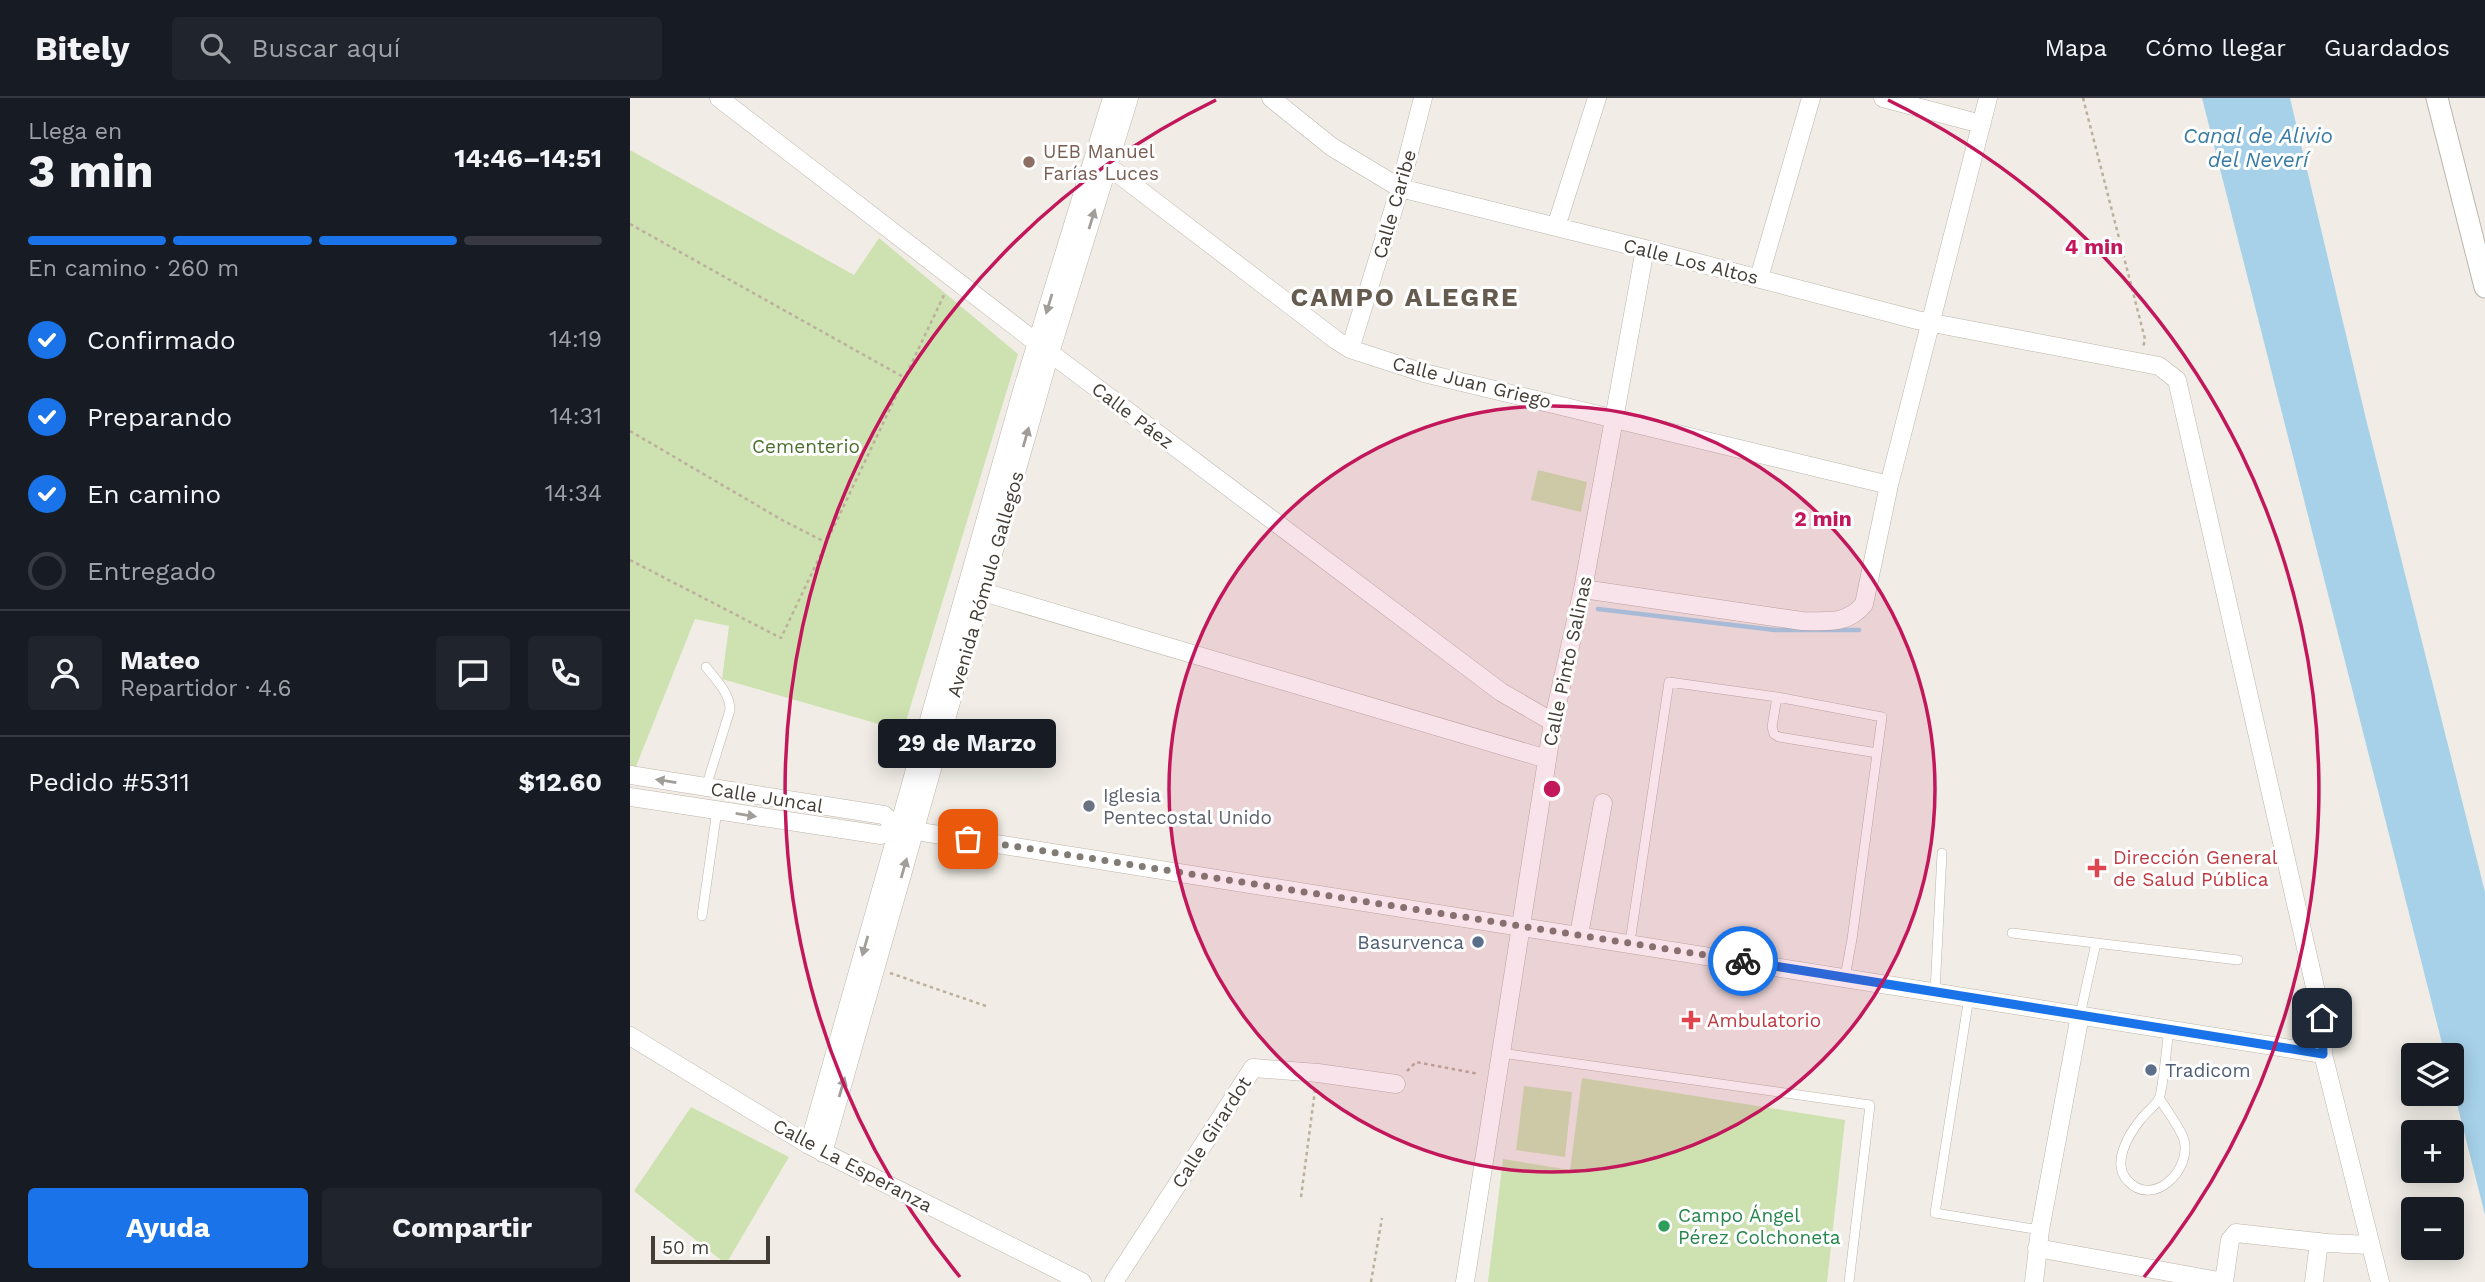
<!DOCTYPE html>
<html lang="es">
<head>
<meta charset="utf-8">
<style>
	body { margin:0; font-family:"Work Sans",sans-serif; background:#20242c; color:#f1f3f6; height:100vh; display:flex; flex-direction:column; font-size:26px; white-space:nowrap }
	* { box-sizing:border-box; margin:0 }
	p { font-size:23px; color:#9ea1a6 }
	.icon { flex:none; width:38px; height:38px; fill:none; stroke:currentColor; stroke-width:2; stroke-linecap:round; stroke-linejoin:round }
	.map { position:relative; flex:1; overflow:hidden }
	.details { display:flex; flex-direction:column; background:#171b24; width:630px }
	.details>* { flex:none }
	.tools { position:absolute; left:1771px; top:945px; display:grid; gap:14px }
	.tools a { display:grid; place-items:center; width:63px; height:63px; border-radius:7px; background:#171b24; box-shadow:0 4px 18px #0003; font-size:35px }
	.scale { position:absolute; left:21px; bottom:18px; width:119px; box-sizing:border-box; padding-left:7px; border:4px solid #433d36; border-top:0; font-size:19px; line-height:24px; white-space:nowrap; color:#433d36; -webkit-text-stroke:5px #fff; paint-order:stroke }
	.pin { position:absolute; display:grid; place-items:center; width:60px; height:60px; color:#fff; margin:-30px; border-radius:14px; box-shadow:0 4px 10px #0006 }
	.courier { position:absolute; display:grid; place-items:center; width:70px; height:70px; margin:-35px; border:5px solid #1a73e8; border-radius:50%; background:#fff; color:#222; box-shadow:0 2px 9px #0007 }
	.bubble { position:absolute; height:49px; border-radius:7px; background:#171b24; box-shadow:0 4px 18px #0003; font-size:23px; font-weight:700; line-height:49px; text-align:center }
	.overview em { font-style:normal; font-weight:700 }
	.overview div { display:flex; flex-direction:column-reverse }
	.overview { display:flex; align-items:center; justify-content:space-between; height:119px; padding:0 28px }
	h1 { font-size:46px; font-weight:700; line-height:52px }
	.bar { display:grid; grid-template-columns:repeat(4,1fr); gap:10px 7px; align-content:center; height:84px; padding:0 28px }
	.bar i { height:9px; border-radius:5px; background:#363941 }
	.bar .selected { background:#1a73e8 }
	.bar p { grid-column:span 4 }
	.line { display:flex; align-items:center; gap:18px; padding:0 28px; border-top:2px solid #363941 }
	.line div { flex:1 }
	.round { display:grid; place-items:center; flex:none; width:74px; height:74px; border-radius:7px; background:#20242c }
	ol { padding:0 28px; list-style:none }
	li { display:flex; align-items:center; gap:21px; height:77px }
	li p { margin-inline-start:auto }
	li .icon { padding:7px; border-radius:50%; background:#1a73e8; color:#fff; stroke-width:4 }
	li:last-child { color:#9ea1a6 }
	li i { width:38px; height:38px; border:4px solid #363941; border-radius:50% }
	.cta { display:flex; gap:14px; margin-top:auto; padding:14px 28px }
	.cta a { flex:1; height:80px; border-radius:7px; background:#1a73e8; color:#fff; font-size:28px; font-weight:700; line-height:80px; text-align:center }
	.cta a+a { background:#20242c; color:#f1f3f6 }
	header { display:flex; align-items:center; gap:42px; box-sizing:border-box; height:98px; padding:0 35px; background:#171b24; border-bottom:2px solid #363941 }
	header strong { font-size:33px }
	nav { display:flex; gap:38px; margin-inline-start:auto; font-size:24px }
	.search { width:490px; height:63px; background:#20242c; display:flex; align-items:center; gap:18px; box-sizing:border-box; padding:0 24px; border-radius:7px; color:#9ea1a6; font-size:26px }
	main { display:flex; flex:1; min-height:0 }
	.map>svg:first-child { display:block }
	.green { fill:#cee2b1 }
	.water { fill:#a6d1e9 }
	.lines { fill:none; stroke-linecap:round; stroke-linejoin:round }
	.stream { stroke:#a6d1e9; stroke-width:4.5 }
	.service-casing { stroke:#bcb4a9; stroke-width:10 }
	.minor-casing { stroke:#bcb4a9; stroke-width:19 }
	.tertiary-casing { stroke:#bcb4a9; stroke-width:23 }
	.path { stroke:#bcaf9c; stroke-width:2.5; stroke-dasharray:3.5 3.5; stroke-linecap:butt }
	.service { stroke:#fff; stroke-width:9 }
	.minor { stroke:#fff; stroke-width:18 }
	.tertiary { stroke:#fff; stroke-width:21 }
	.oneway { fill:#a19e9a }
	.done { stroke:#807b74; stroke-width:7; stroke-dasharray:0 12.6 }
	.route { stroke:#1a73e8; stroke-width:9 }
	.ring { fill:none; stroke:#c2185b; stroke-width:3.5 }
	.education-dot { fill:#8d6e63; stroke:#fff; stroke-width:2.5 }
	.worship-dot { fill:#6b7280; stroke:#fff; stroke-width:2.5 }
	.health-dot { fill:#e0444e; stroke:#fff; stroke-width:2.5 }
	.service-dot { fill:#5c6f8a; stroke:#fff; stroke-width:2.5 }
	.leisure-dot { fill:#2e9e5b; stroke:#fff; stroke-width:2.5 }
	.labels { text-anchor:middle; stroke-width:6; stroke-linejoin:round; paint-order:stroke }
	.education-label { font-size:19px; fill:#785e54; stroke:#fff; text-anchor:start }
	.street-label { font-size:19px; fill:#433d36; stroke:#fff }
	.park-label { font-size:19px; fill:#4a6f2e; stroke:#fff }
	.worship-label { font-size:19px; fill:#5b616d; stroke:#fff; text-anchor:start }
	.health-label { font-size:19px; fill:#be3a42; stroke:#fff; text-anchor:start }
	.service-label { font-size:19px; fill:#4e5e75; stroke:#fff; text-anchor:end }
	.leisure-label { font-size:19px; fill:#27864d; stroke:#fff; text-anchor:start }
	.water-label { font-size:21px; font-style:italic; fill:#397ca5; stroke:#fff }
	.district-label { font-size:26px; font-weight:bold; letter-spacing:2px; fill:#655b4e; stroke:#fff }
	.centre { fill:#c2185b; stroke:#fff; stroke-width:3.5 }
	.ring-label { font-size:21px; text-anchor:middle; font-weight:bold; fill:#c2185b; stroke:#fff; stroke-width:6; stroke-linejoin:round; paint-order:stroke }
</style>
</head>
<body>
<header>
<strong>Bitely</strong>
<div class="search"><svg class="icon" aria-label="search" viewBox="0 0 24 24"><circle cx="10" cy="10" r="6"/><path d="M15 15l6 6"/></svg>Buscar aquí</div>
<nav><a>Mapa</a><a>Cómo llegar</a><a>Guardados</a></nav>
</header>
<main>
<section class="details">
<div class="overview"><div><h1>3 min</h1><p>Llega en</p></div><em>14:46–14:51</em></div>
<div class="bar"><i class="selected"></i><i class="selected"></i><i class="selected"></i><i></i><p>En camino · 260 m</p></div>
<ol>
<li><svg class="icon" aria-label="check" viewBox="0 0 24 24"><path d="M5 12l5 5 9-10"/></svg>Confirmado<p>14:19</p></li>
<li><svg class="icon" aria-label="check" viewBox="0 0 24 24"><path d="M5 12l5 5 9-10"/></svg>Preparando<p>14:31</p></li>
<li><svg class="icon" aria-label="check" viewBox="0 0 24 24"><path d="M5 12l5 5 9-10"/></svg>En camino<p>14:34</p></li>
<li><i></i>Entregado</li>
</ol>
<div class="line" style="height:126px"><a class="round"><svg class="icon" aria-label="person" viewBox="0 0 24 24"><circle cx="12" cy="8" r="4"/><path d="M4 21q1-7 8-7t8 7"/></svg></a><div><b>Mateo</b><p>Repartidor · 4.6</p></div><a class="round"><svg class="icon" aria-label="chat" viewBox="0 0 24 24"><path d="M4 5h16v11H9l-5 4z"/></svg></a><a class="round"><svg class="icon" aria-label="phone" viewBox="0 0 24 24"><path d="M5 4h4l2 5-3 2q2 4 5 5l2-3 5 2v4C11 20 4 13 5 4z"/></svg></a></div>
<div class="line" style="height:91px"><div>Pedido #5311</div><b>$12.60</b></div>
<div class="cta"><a>Ayuda</a><a>Compartir</a></div>
</section>
<div class="map">
<svg width="1855" height="1184" viewBox="0 0 1855 1184">
	<rect width="100%" height="100%" fill="#f1ede6"/>
	<path class="green" d="M0 52 224 177 249 140 388 256 273 633 92 581 99 528 65 521 3 676H0Z
		M908 372 957 384 951 414 901 402Z
		M952 980 1215 1022 1197 1184H858L873 1061 940 1072Z
		M894 988 942 994 935 1059 886 1052Z
		M61 1009 159 1059 96 1166 4 1093Z"/>
	<path class="water" d="M1572 0H1660L1735 317 1855 794V1117L1822 986V957H1815Z"/>
	<g class="lines">
		<path class="stream" d="M968 511 1145 532H1229"/>
		<g class="service-casing">
			<path id="service" d="M1147 599 1142 629 1144 636 1149 639 1247 655
				M76 689 100 612C100 595 86 582 76 569
				M72 818 87 712
				M1382 835 1608 862
				M1000 844 1039 584 1147 599 1252 619 1222 841 1215 879
				M1305 894 1312 755
				M1339 899 1305 1115 1410 1132
				M1450 917 1466 845
				M871 955 1240 1007 1219 1184
				M1529 1000C1536 1011 1551 1031 1554 1042 1562 1072 1523 1110 1498 1083 1481 1066 1498 1037 1511 1021 1516 1014 1525 1008 1529 1001 1533 992 1537 945 1539 931"/>
		</g>
		<g class="minor-casing">
			<path id="minor" d="M89 0 407 245 871 594 923 624
				M641 0 702 49 770 90 1015 151 1287 222 1529 268 1547 282 1692 920 1693 956 1750 1184
				M1253 0 1351 26
				M478 68 706 242 720 251 794 275 1259 387
				M926 129 967 0
				M1129 180 1181 0
				M720 251 770 90 793 0
				M343 491 917 661
				M953 491 1172 523C1197 523 1217 527 1234 506L1259 387 1358 0
				M0 677 254 717 268 730
				M0 699 251 737 268 730 285 733 1693 956
				M949 837 973 705
				M0 938 179 1047 452 1184
				M179 1047 392 293 482 0
				M193 1055 420 255 499 0
				M1407 1150 1594 1184
				M484 1184 623 970 688 975 766 986
				M835 1184 923 624 953 491 1015 151
				M1404 1184 1410 1132 1450 917
				M1594 1184 1600 1142 1606 1135 1697 1145 1740 1147
				M1684 1184 1689 1144"/>
		</g>
		<g class="tertiary-casing">
			<path id="tertiary" d="M1807 0 1855 189"/>
		</g>
		<path class="path" d="M1453 0 1515 241 1513 250
			M0 126 275 280
			M0 333 152 422 195 444
			M0 462 151 540 315 195
			M260 875 356 908
			M777 973 786 964 849 976
			M671 1099 685 992
			M741 1184 752 1120"/>
		<use href="#service" class="service"/>
		<use href="#minor" class="minor"/>
		<use href="#tertiary" class="tertiary"/>
	</g>
	<defs><path id="oneway-solid" d="M-6-.8H1V-3.2L6.5 0L1 3.2V.8H-6Z" transform="scale(1.75)"/></defs>
	<g class="oneway">
		<use href="#oneway-solid" transform="translate(462 121) rotate(-73)"/>
		<use href="#oneway-solid" transform="translate(419 206) rotate(107)"/>
		<use href="#oneway-solid" transform="translate(396 339) rotate(-74)"/>
		<use href="#oneway-solid" transform="translate(36 683) rotate(-171)"/>
		<use href="#oneway-solid" transform="translate(116 717) rotate(9)"/>
		<use href="#oneway-solid" transform="translate(274 770) rotate(-74)"/>
		<use href="#oneway-solid" transform="translate(235 848) rotate(106)"/>
		<use href="#oneway-solid" transform="translate(212 989) rotate(-74)"/>
	</g>
	<g class="lines">
		<path class="done" d="M338 741 1113 863"/>
		<path class="route" d="M1113 863 1693 956 1692 920"/>
	</g>
	<circle cx="922" cy="691" r="383" fill="#c2185b" fill-opacity=".12"/>
	<g class="ring">
		<circle cx="922" cy="691" r="383"/>
		<path d="M330 1179A767 767 0 0 1 586 2M1258 2A767 767 0 0 1 1514 1179"/>
	</g>
	<circle class="education-dot" cx="399" cy="64" r="7"/>
	<circle class="worship-dot" cx="459" cy="708" r="7"/>
	<g class="health-dot">
		<path d="M1463.5 759.5h7v7h7v7h-7v7h-7v-7h-7v-7h7z"/>
		<path d="M1057.5 911.5h7v7h7v7h-7v7h-7v-7h-7v-7h7z"/>
	</g>
	<g class="service-dot">
		<circle cx="848" cy="844" r="7"/>
		<circle cx="1521" cy="972" r="7"/>
	</g>
	<circle class="leisure-dot" cx="1034" cy="1128" r="7"/>
	<g class="labels">
		<g class="education-label">
			<text x="413" y="60">UEB Manuel<tspan x="413" dy="22">Farías Luces</tspan></text>
		</g>
		<g class="street-label">
			<text transform="translate(764 106) rotate(-74)" y="7">Calle Caribe</text>
			<text transform="translate(1061 163) rotate(14)" y="7">Calle Los Altos</text>
			<text transform="translate(842 284) rotate(14)" y="7">Calle Juan Griego</text>
			<text transform="translate(503 317) rotate(37)" y="7">Calle Páez</text>
			<text transform="translate(355 486) rotate(-74)" y="7">Avenida Rómulo Gallegos</text>
			<text transform="translate(937 563) rotate(-78)" y="7">Calle Pinto Salinas</text>
			<text transform="translate(137 699) rotate(9)" y="7">Calle Juncal</text>
			<text transform="translate(581 1034) rotate(-57)" y="7">Calle Girardot</text>
			<text transform="translate(223 1067) rotate(28)" y="7">Calle La Esperanza</text>
		</g>
		<g class="park-label">
			<text x="176" y="355">Cementerio</text>
		</g>
		<g class="worship-label">
			<text x="473" y="704">Iglesia<tspan x="473" dy="22">Pentecostal Unido</tspan></text>
		</g>
		<g class="health-label">
			<text x="1483" y="766">Dirección General<tspan x="1483" dy="22">de Salud Pública</tspan></text>
			<text x="1077" y="929">Ambulatorio</text>
		</g>
		<g class="service-label">
			<text x="834" y="851">Basurvenca</text>
			<text x="1535" y="979" text-anchor="start">Tradicom</text>
		</g>
		<g class="leisure-label">
			<text x="1048" y="1124">Campo Ángel<tspan x="1048" dy="22">Pérez Colchoneta</tspan></text>
		</g>
		<g class="water-label">
			<text x="1628" y="45">Canal de Alivio<tspan x="1628" dy="24">del Neverí</tspan></text>
		</g>
		<g class="district-label">
			<text x="775" y="208">CAMPO ALEGRE</text>
		</g>
	</g>
	<circle cx="922" cy="691" r="10" class="centre"/>
	<g class="ring-label">
		<text x="1464" y="156">4 min</text>
		<text x="1193" y="428">2 min</text>
	</g>
</svg>
<div class="tools">
<a><svg class="icon" aria-label="layers" viewBox="0 0 24 24"><path d="M12 4l9 5-9 5-9-5zM3 14l9 5 9-5"/></svg></a>
<a>+</a>
<a>−</a>
</div>
<div class="scale">50 m</div>
<div class="pin" style="left:338px;top:741px;background:#ea580c"><svg class="icon" aria-label="bag" viewBox="0 0 24 24"><path d="M5 8h14l-1 12H6zM9 8a3 3 0 0 1 6 0"/></svg></div>
<div class="pin" style="left:1692px;top:920px;background:#1f2937"><svg class="icon" aria-label="home" viewBox="0 0 24 24"><path d="M3 11l9-7 9 7M6 9v11h12V9"/></svg></div>
<div class="courier" style="left:1113px;top:863px"><svg class="icon" aria-label="bike" viewBox="0 0 24 24"><circle cx="6" cy="16" r="4"/><circle cx="18" cy="16" r="4"/><path d="M6 16l4-8h5l3 8M10 8l3 8H6M13 5h3"/></svg></div>
<div class="bubble" style="left:248px;top:621px;width:178px">29 de Marzo</div>
</div>
</main>
</body>
</html>
